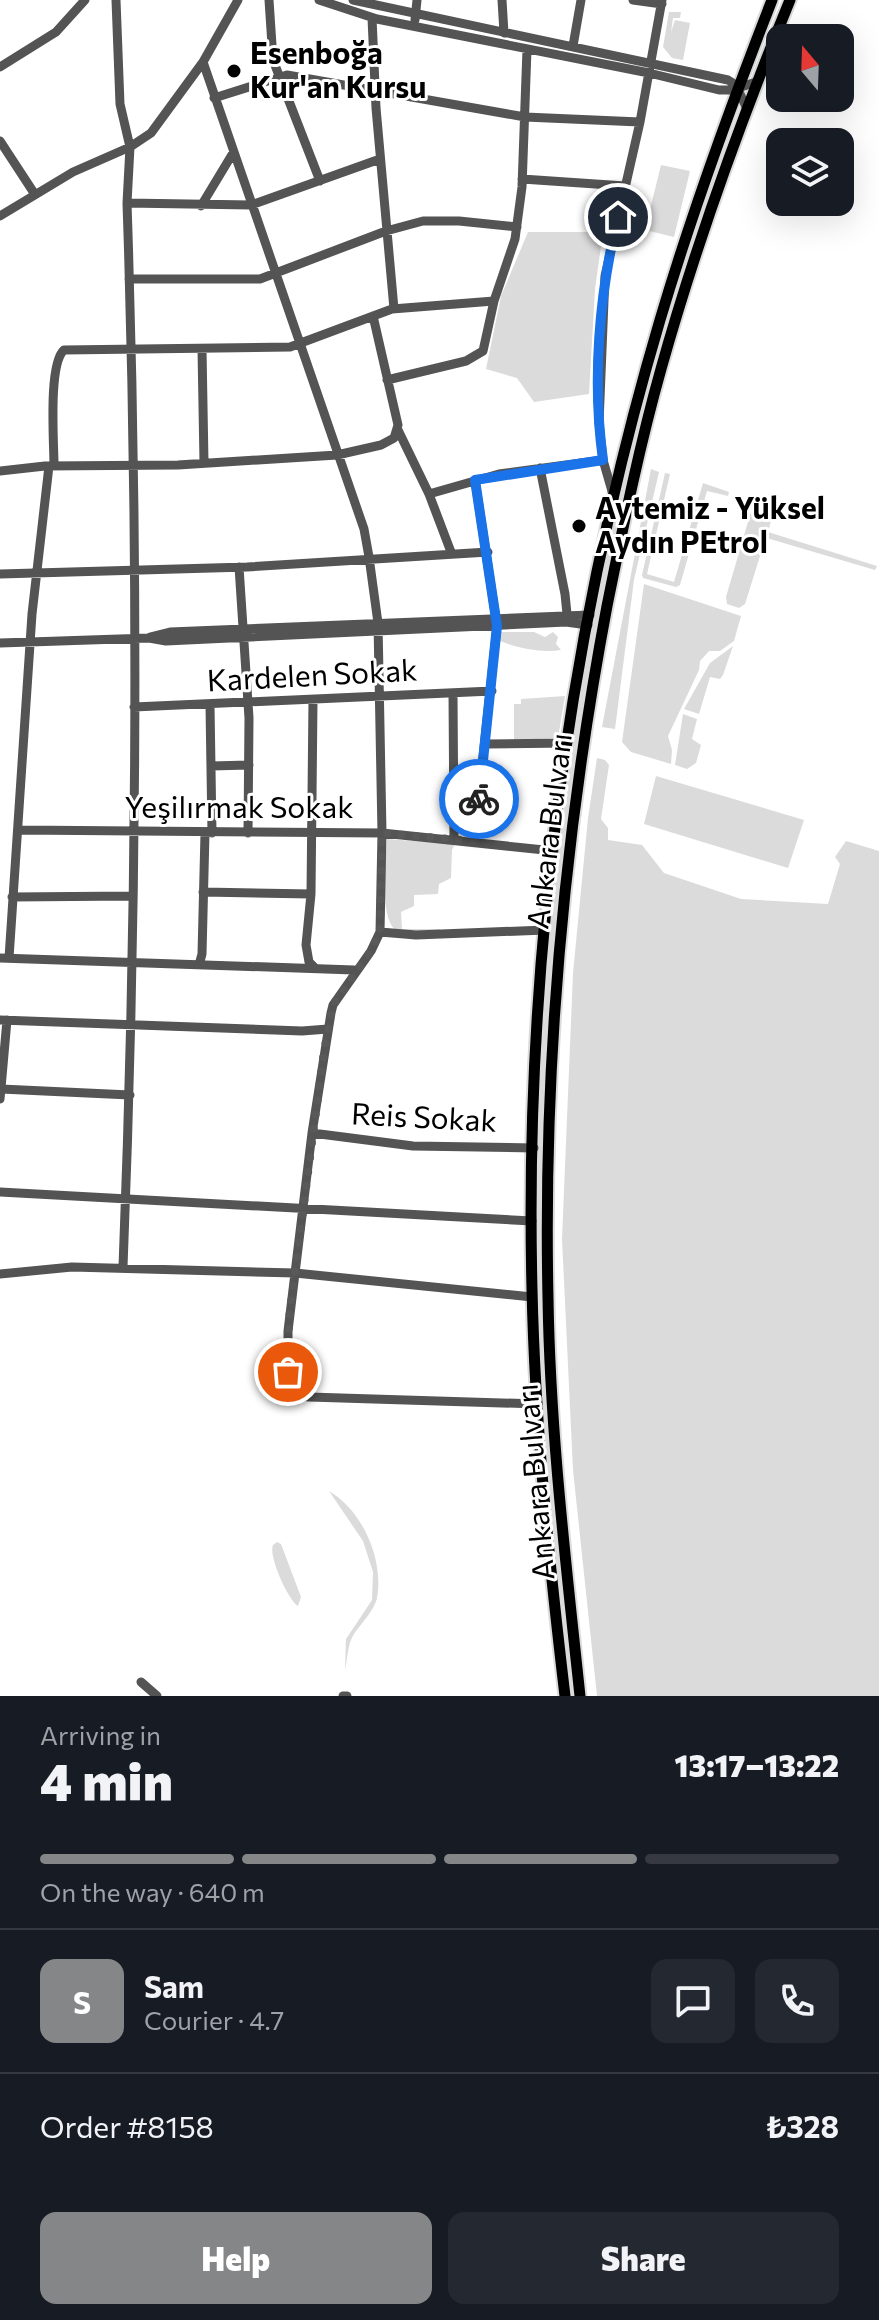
<!DOCTYPE html>
<html lang="en">
<head>
<meta charset="utf-8">
<style>
	body { margin:0; font-family:Commissioner,sans-serif; background:#242831; color:#f1f3f6; height:100vh; display:flex; flex-direction:column; font-size:30px; white-space:nowrap }
	* { box-sizing:border-box; margin:0 }
	p { font-size:26px; color:#9ea1a6 }
	.icon { flex:none; width:44px; height:44px; fill:none; stroke:currentColor; stroke-width:2; stroke-linecap:round; stroke-linejoin:round }
	.map { position:relative; height:1696px; overflow:hidden }
	.details { display:flex; flex-direction:column; background:#171b24; flex:1 }
	.details>* { flex:none }
	.needle { width:52px; rotate:341deg }
	.buttons { position:absolute; left:766px; top:24px; display:grid; gap:16px }
	.buttons a { display:grid; place-items:center; width:88px; height:88px; border-radius:16px; background:#171b24; box-shadow:0 8px 32px #0002; font-size:40px }
	.pin { position:absolute; display:grid; place-items:center; width:68px; height:68px; color:#fff; margin:-34px; border:4px solid #fff; border-radius:50%; box-shadow:0 2px 8px #0007 }
	.courier { position:absolute; display:grid; place-items:center; width:80px; height:80px; margin:-40px; border:6px solid #1a73e8; border-radius:50%; background:#fff; color:#222; box-shadow:0 2px 10px #0007 }
	.overview em { font-style:normal; font-weight:800 }
	.overview div { display:flex; flex-direction:column-reverse }
	.overview { display:flex; align-items:center; justify-content:space-between; height:136px; padding:0 40px }
	h1 { font-size:52px; font-weight:800; line-height:60px }
	.bar { display:grid; grid-template-columns:repeat(4,1fr); gap:12px 8px; align-content:center; height:96px; padding:0 40px }
	.bar i { height:10px; border-radius:6px; background:#363941 }
	.bar .on { background:#858687 }
	.bar p { grid-column:span 4 }
	.line { display:flex; align-items:center; gap:20px; padding:0 40px; border-top:2px solid #363941 }
	.line div { flex:1 }
	.round { display:grid; place-items:center; flex:none; width:84px; height:84px; border-radius:16px; background:#242831 }
	.button { display:flex; gap:16px; margin-top:auto; padding:16px 40px }
	.button a { flex:1; height:92px; border-radius:16px; background:#858687; color:#fff; font-size:32px; font-weight:800; line-height:92px; text-align:center }
	.button a+a { background:#242831; color:#f1f3f6 }
	.map>svg:first-child { display:block }
	.green { fill:#dbdbdb }
	.lines { fill:none; stroke-linecap:round; stroke-linejoin:round }
	.major-casing { stroke:#dbdbdb; stroke-width:15 }
	.minor { stroke:#545454; stroke-width:9 }
	.major { stroke:#000; stroke-width:11 }
	.done { stroke:#595959; stroke-width:8; stroke-dasharray:0 14.4 }
	.route { stroke:#1a73e8; stroke-width:10 }
	.poi-dot { fill:#000; stroke:#fff; stroke-width:3 }
	.labels { text-anchor:middle; stroke-width:6; stroke-linejoin:round; paint-order:stroke }
	.poi-label { font-size:30px; font-weight:bold; fill:#000; stroke:#fff; text-anchor:start }
	.street-label { font-size:30px; fill:#000; stroke:#fff }
</style>
</head>
<body>
<div class="map">
<svg width="879" height="1696" viewBox="0 0 879 1696">
	<rect width="100%" height="100%" fill="#fff"/>
	<path class="green" d="M669 12H681L680 18H673L671 32 675 20 690 23 683 60 672 58 663 47Z
		M724 149C711 210 685 269 667 329 647 394 631 461 617 528 564 777 536 1033 542 1287 545 1425 558 1560 574 1696H571C555 1563 541 1429 538 1295 532 973 573 646 661 336 679 273 702 211 724 149Z
		M661 165 690 171 674 237 645 230Z
		M528 232H603L595 289 589 394 534 402 517 378 486 369 501 296Z
		M651 469 659 472 634 580 615 729 602 727Z
		M665 473 670 474 647 574 674 582 703 483 729 492 728 496 707 491 680 585 676 587 643 578 642 575Z
		M747 498 775 506 768 532 877 566 875 570 770 539 765 540 745 604 739 608 727 604 726 597 753 505 746 502Z
		M644 584 741 616 734 641 720 651H709L700 661 699 670 668 736 672 750 671 764 631 752 622 742Z
		M500 632H534L545 637 553 632 558 637 556 644 561 650C541 653 517 648 500 641Z
		M733 646 723 675 720 679 710 677 699 714 684 709 710 663Z
		M565 696 558 738 514 740V704H521V699Z
		M683 714 697 719 692 739 701 745 696 763 687 769 675 765Z
		M597 758 605 760 609 765 601 819 608 828V840L642 845 664 873 741 899 828 904 840 864 835 857 846 841 879 851V1696H597L573 1470 562 1239 573 973 588 818Z
		M656 776 804 820 788 868 644 824Z
		M387 839 455 844 452 850 451 878 439 884 438 894 414 895V906L401 912 402 929H440V932L395 930C379 914 386 862 387 839Z
		M329 1491C363 1511 384 1560 377 1598 375 1609 361 1624 354 1634 347 1645 348 1658 345 1670L346 1639 372 1600 373 1572 363 1541Z
		M277 1542 281 1544 301 1597 298 1606C288 1600 268 1555 273 1545Z"/>
	<g class="lines">
		<g class="major-casing">
			<path id="major" d="M565 1696C549 1561 535 1425 532 1289 524 964 568 631 660 320 692 212 731 105 772 0
				M580 1696C566 1564 550 1431 548 1298 543 1066 564 834 607 606 623 527 639 447 661 369 696 244 741 120 790 0"/>
		</g>
		<path class="minor" d="M116 0 120 104 130 147 127 203C139 557 137 913 123 1267
			M269 0 273 60 320 181
			M319 0 377 19 649 73 719 90H732L756 82
			M353 0 728 80 736 85 747 109
			M502 0 504 33
			M633 0 662 4
			M372 18 376 108 394 309
			M415 20 417 0
			M573 46 581 0
			M203 62 364 529 369 557 378 623 382 833 380 932 371 951 333 1005 331 1013 312 1133 288 1331V1372L297 1395 309 1397 538 1404
			M0 67 56 32 85 0
			M214 98 287 75 525 117 640 122
			M0 141 34 193
			M522 179 625 186
			M127 203 251 205 380 159
			M201 206 233 153
			M0 216 73 172 130 147 151 133 203 62 238 0
			M129 279H260L386 231 423 221H459L517 227
			M202 349 204 463
			M387 380 466 361 483 351 494 301 515 239 522 187 527 49
			M398 430 429 494 451 552
			M54 466C54 443 48 364 64 350L290 347 392 309 494 301
			M540 468 565 594 567 614
			M0 471 45 466 178 465 337 455 381 445 394 438 398 425 373 316
			M429 494 499 474 603 460
			M614 498 603 460 599 423 605 276 640 122 662 0
			M239 567 249 718 248 833
			M0 574 247 567 488 552
			M150 637 170 632 590 615
			M0 643 149 638 166 641 566 622 588 625
			M453 693 454 839
			M313 700 311 894 306 945 309 962 315 968
			M210 705 212 833
			M134 707 492 691
			M486 744 568 743
			M211 766 249 765
			M19 830 382 833 554 851
			M474 841 497 626 475 480
			M203 892 311 894
			M12 897 133 896
			M380 932 416 935 545 930
			M0 958 354 970
			M9 958 32 614 49 466
			M199 965 202 954 205 833
			M0 1020 302 1031 328 1029
			M1 1089 130 1095
			M0 1099 7 1020
			M312 1133 413 1146 534 1148
			M0 1192 532 1221
			M0 1274 72 1267 295 1273 532 1297
			M141 1682 157 1696
			M343 1696H347"/>
		<use href="#major" class="major"/>
	</g>
	<g class="lines">
		<path class="done" d="M288 1372 289 1318 324 1051 333 1005 371 951 380 932 382 833 474 841 479 799"/>
		<path class="route" d="M479 799 497 626 475 480 603 460C592 381 599 294 618 217"/>
	</g>
	<g class="poi-dot">
		<circle cx="234" cy="71" r="8"/>
		<circle cx="579" cy="526" r="8"/>
	</g>
	<g class="labels">
		<g class="poi-label">
			<text x="250" y="64">Esenboğa<tspan x="250" dy="34">Kur'an Kursu</tspan></text>
			<text x="595" y="519">Aytemiz - Yüksel<tspan x="595" dy="34">Aydın PEtrol</tspan></text>
		</g>
		<g class="street-label">
			<text transform="translate(312 676) rotate(-3)" y="10">Kardelen Sokak</text>
			<text x="239" y="818">Yeşilırmak Sokak</text>
			<text transform="translate(550 831) rotate(-83)" y="10">Ankara Bulvarı</text>
			<text transform="translate(424 1118) rotate(3)" y="10">Reis Sokak</text>
			<text transform="translate(536 1482) rotate(-95)" y="10">Ankara Bulvarı</text>
		</g>
	</g>
</svg>
<div class="buttons">
<a><svg class="needle" viewBox="-14 -14 28 28"><path d="M0-13l5 13h-10z" fill="#e53935"/><path d="M0 13l5-13h-10z" fill="#9ea1a6"/></svg></a>
<a><svg class="icon" aria-label="layers" viewBox="0 0 24 24"><path d="M12 4l9 5-9 5-9-5zM3 14l9 5 9-5"/></svg></a>
</div>
<div class="pin" style="left:288px;top:1372px;background:#ea580c"><svg class="icon" aria-label="bag" viewBox="0 0 24 24"><path d="M5 8h14l-1 12H6zM9 8a3 3 0 0 1 6 0"/></svg></div>
<div class="pin" style="left:618px;top:217px;background:#1f2937"><svg class="icon" aria-label="home" viewBox="0 0 24 24"><path d="M3 11l9-7 9 7M6 9v11h12V9"/></svg></div>
<div class="courier" style="left:479px;top:799px"><svg class="icon" aria-label="bike" viewBox="0 0 24 24"><circle cx="6" cy="16" r="4"/><circle cx="18" cy="16" r="4"/><path d="M6 16l4-8h5l3 8M10 8l3 8H6M13 5h3"/></svg></div>
</div>
<section class="details">
<div class="overview"><div><h1>4 min</h1><p>Arriving in</p></div><em>13:17–13:22</em></div>
<div class="bar"><i class="on"></i><i class="on"></i><i class="on"></i><i></i><p>On the way · 640 m</p></div>
<div class="line" style="height:144px"><b class="round" style="background:#858687;color:#fff">S</b><div><b>Sam</b><p>Courier · 4.7</p></div><a class="round"><svg class="icon" aria-label="chat" viewBox="0 0 24 24"><path d="M4 5h16v11H9l-5 4z"/></svg></a><a class="round"><svg class="icon" aria-label="phone" viewBox="0 0 24 24"><path d="M5 4h4l2 5-3 2q2 4 5 5l2-3 5 2v4C11 20 4 13 5 4z"/></svg></a></div>
<div class="line" style="height:104px"><div>Order #8158</div><b>₺328</b></div>
<div class="button"><a>Help</a><a>Share</a></div>
</section>
</body>
</html>
